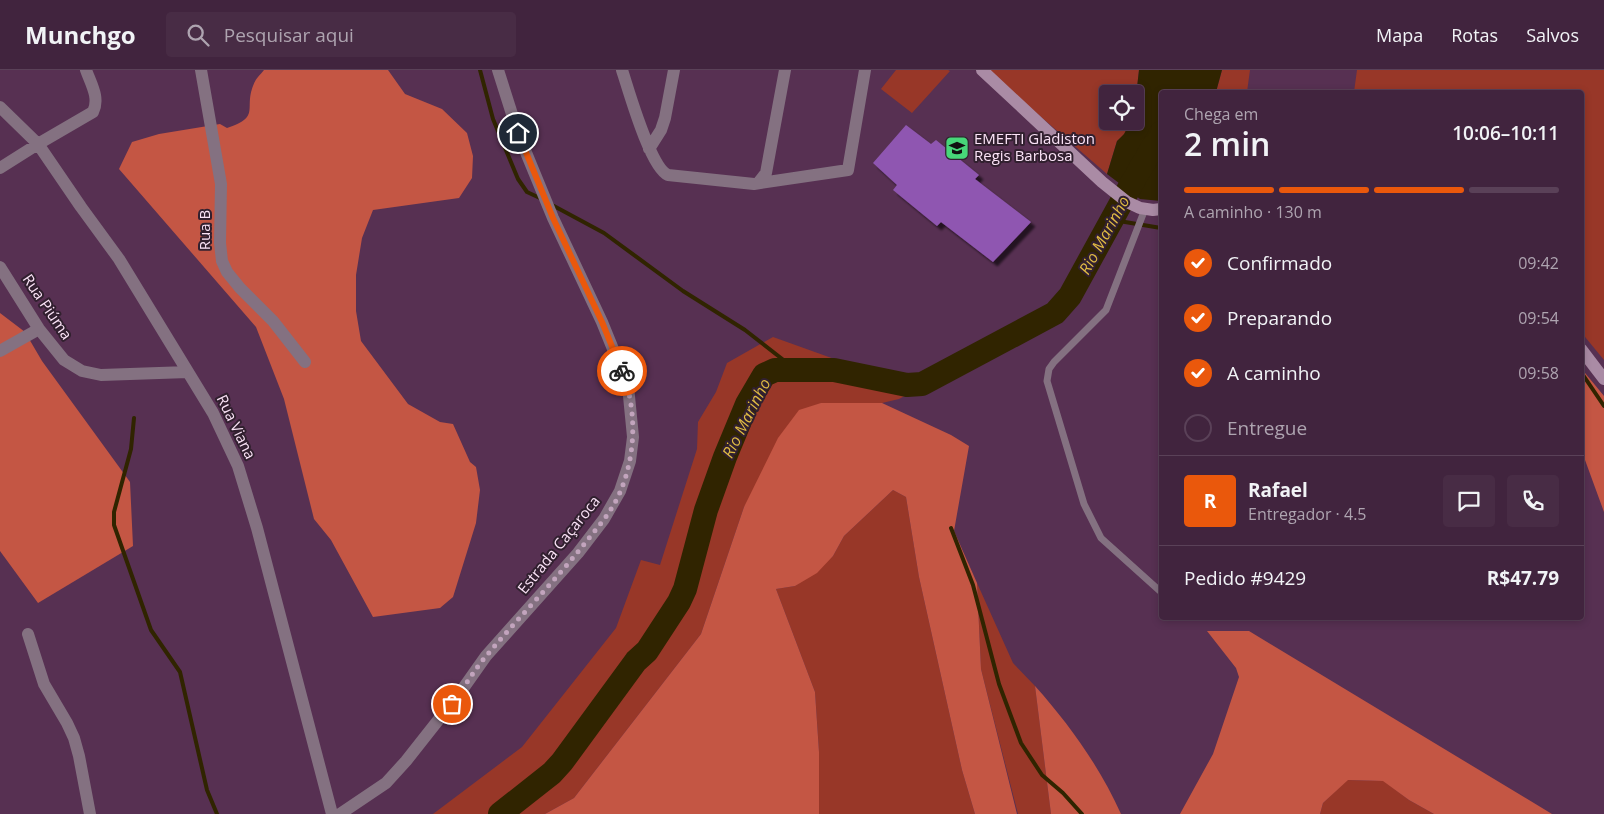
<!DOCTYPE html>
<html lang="pt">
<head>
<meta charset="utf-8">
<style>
	body { margin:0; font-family:"Open Sans",sans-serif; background:#482c45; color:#f1f3f6; height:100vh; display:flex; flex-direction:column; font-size:19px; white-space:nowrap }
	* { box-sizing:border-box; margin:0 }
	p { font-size:16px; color:#aea4b0 }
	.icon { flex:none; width:28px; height:28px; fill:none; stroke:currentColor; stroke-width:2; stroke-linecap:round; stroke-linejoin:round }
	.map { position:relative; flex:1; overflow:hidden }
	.drawer { position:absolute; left:1159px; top:20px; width:425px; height:530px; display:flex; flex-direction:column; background:#41243e; border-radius:5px; box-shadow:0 2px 8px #0003,0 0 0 1px #5a4158 }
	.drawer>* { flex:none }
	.buttons { position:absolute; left:1099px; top:15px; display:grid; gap:10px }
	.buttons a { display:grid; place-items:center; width:45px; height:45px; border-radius:5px; background:#41243e; box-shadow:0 2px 8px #0003,0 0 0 1px #5a4158; font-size:25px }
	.pin { position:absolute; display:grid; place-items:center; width:42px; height:42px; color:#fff; margin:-21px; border:2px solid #fff; border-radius:50%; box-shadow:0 1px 5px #0007 }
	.courier { position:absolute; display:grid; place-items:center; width:50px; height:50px; margin:-25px; border:4px solid #ea580c; border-radius:50%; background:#fff; color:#222; box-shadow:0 1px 6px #0007 }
	.summary em { font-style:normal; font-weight:600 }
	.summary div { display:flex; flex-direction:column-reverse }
	.summary { display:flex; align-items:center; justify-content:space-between; height:85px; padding:0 25px }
	h1 { font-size:32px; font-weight:600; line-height:38px }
	.bar { display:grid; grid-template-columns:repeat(4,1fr); gap:8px 5px; align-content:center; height:60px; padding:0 25px }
	.bar i { height:6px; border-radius:4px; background:#5a4158 }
	.bar .on { background:#ea580c }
	.bar p { grid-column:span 4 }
	.line { display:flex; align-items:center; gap:12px; padding:0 25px; border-top:1px solid #5a4158 }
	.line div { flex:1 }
	.round { display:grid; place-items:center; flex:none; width:52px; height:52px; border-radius:5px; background:#482c45 }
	ol { padding:0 25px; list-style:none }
	li { display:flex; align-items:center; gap:15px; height:55px }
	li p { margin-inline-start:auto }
	li .icon { padding:5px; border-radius:50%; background:#ea580c; color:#fff; stroke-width:4 }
	li:last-child { color:#aea4b0 }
	li i { width:28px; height:28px; border:2px solid #5a4158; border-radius:50% }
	header { display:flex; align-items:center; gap:30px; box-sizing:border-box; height:70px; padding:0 25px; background:#41243e; border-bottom:1px solid #5a4158 }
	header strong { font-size:24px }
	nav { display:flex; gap:28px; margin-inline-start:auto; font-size:18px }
	.search { width:350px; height:45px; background:#482c45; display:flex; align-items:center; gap:12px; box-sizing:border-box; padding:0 18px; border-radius:5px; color:#aea4b0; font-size:19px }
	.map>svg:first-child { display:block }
	.green { fill:#983728 }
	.forest { fill:#c45644 }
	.water { fill:#302400 }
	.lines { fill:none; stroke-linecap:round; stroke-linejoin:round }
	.stream { stroke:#302400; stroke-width:4 }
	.river { stroke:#302400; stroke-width:24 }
	.building { fill:#8f57b1; filter:url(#shadow) }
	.service { stroke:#847181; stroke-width:7 }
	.minor { stroke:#847181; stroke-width:12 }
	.secondary { stroke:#aa8ba5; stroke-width:12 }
	.done { stroke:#c2a4bd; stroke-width:5; stroke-dasharray:0 9 }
	.route { stroke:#ea580c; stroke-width:6 }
	.labels { text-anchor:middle; stroke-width:4; stroke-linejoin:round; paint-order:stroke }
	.poi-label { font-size:15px; fill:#fbe3f7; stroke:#31202f; text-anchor:start }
	.street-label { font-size:15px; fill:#fbe3f7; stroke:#31202f }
	.water-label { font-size:16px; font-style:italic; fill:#e0bb43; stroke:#31202f }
</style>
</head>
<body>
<header>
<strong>Munchgo</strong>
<div class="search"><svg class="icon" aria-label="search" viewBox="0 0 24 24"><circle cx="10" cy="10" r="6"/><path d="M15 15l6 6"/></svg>Pesquisar aqui</div>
<nav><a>Mapa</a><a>Rotas</a><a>Salvos</a></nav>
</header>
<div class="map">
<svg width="1604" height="744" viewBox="0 0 1604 744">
	<defs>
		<filter id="shadow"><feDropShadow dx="4.5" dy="4.5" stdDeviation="1" flood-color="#0009"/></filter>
	</defs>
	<rect width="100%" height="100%" fill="#573052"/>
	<path class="green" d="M896 0H948L950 1 912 43 881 19Z
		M987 0H1139L1135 35V24H1108V51H1131L1124 65 1117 71 1107 104Z
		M1222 0H1250L1247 22H1216Z
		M1357 0H1604V290L1581 262V22H1354Z
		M773 267 879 305 929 313 899 329 882 333H821L744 437 701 564 574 728 545 744H433L522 677 616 558 641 490 660 495 697 379 698 352 716 322 727 293Z
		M893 420 906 427 919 507 962 700 975 744H819V682L815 622 776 519 795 516 833 486 844 466Z
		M977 513 1013 593 1035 616 1051 744H1018L981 599Z
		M1347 710 1384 711 1409 730 1434 744H1320L1323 733Z"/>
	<path class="forest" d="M264 0H388L405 24 442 39 467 63 473 86 472 108 459 128 373 140 362 168 356 205V241L361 271 408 334 440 352 453 354 470 392 476 397 480 420 476 453 453 527 440 538 373 547 331 470 314 449 284 329 256 257 119 99 132 72 159 64 220 54 227 58C261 47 244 39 253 16 255 9 260 5 264 0Z
		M0 243 25 262 42 291 130 412 133 476 38 533 0 481Z
		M1581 298 1604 326V442L1581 379Z
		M821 333H882L951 365 969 376 954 461 977 513 981 599 1017 744H975L962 700 919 507 906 427 893 420 844 466 833 486 817 503 795 516 776 519 815 622 819 682V744H545L574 728 701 564 744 437 778 368 799 340Z
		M1207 561H1249L1552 744H1434L1409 730 1383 711 1348 710 1323 733 1320 744H1180L1213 684 1239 607 1236 598Z
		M1035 616C1069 654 1100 697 1121 744H1051Z"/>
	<path class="water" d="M1139 0H1222L1216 22H1161V131L1140 129 1107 104 1117 71 1124 64 1131 51H1135V35Z"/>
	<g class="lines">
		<path class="stream" d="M480 0 493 49 518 109 527 122 542 129
			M552 135 604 163 683 221 745 260 795 299
			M1113 150 1161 158
			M1581 302 1604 336
			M134 348 131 379 114 442V455L151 560 180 602 207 720 217 744
			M951 458 973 515 999 614 1021 673 1042 705 1063 723 1082 744"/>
		<path class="river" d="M500 744 552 703 562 692 636 591 647 581 679 532 685 519 706 440 725 387 747 334 764 305 775 300H834L907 315 922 314 1055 243 1070 226 1132 113 1161 63"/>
	</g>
	<path class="building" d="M906 55 931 74 936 70 979 105 975 109 1031 152 993 192 941 152 937 156 893 120 897 115 873 93Z"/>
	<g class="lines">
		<path class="service" d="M1145 139 1106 240 1054 292 1049 299 1047 311 1084 434 1101 468 1161 522"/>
		<path class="minor" d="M201 0 221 114 220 173 222 191 227 202 240 218 273 251 305 292
			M622 0C629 21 650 97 668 105L754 114 848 100 865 0
			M0 37 38 74 81 137 119 189 213 343 238 396 257 458 332 744
			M649 79 661 60 665 48 674 0
			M0 98 38 74 93 42C100 28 91 14 86 0
			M754 114 759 112 766 103 785 0
			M0 197 39 259 64 290 82 301 101 305 188 302
			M0 281 39 259
			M28 564 44 614 67 653 74 668 79 686 90 744
			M340 744 386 713 406 691 462 620 486 586 578 483 604 449 620 421 630 391 633 367 628 316 602 252 553 148 518 63 498 0"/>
		<path class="secondary" d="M982 0 1102 112 1127 132 1140 138 1153 140 1161 139
			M1581 279 1604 309"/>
	</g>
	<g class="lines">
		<path class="done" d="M452 634C464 618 474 600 487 585 519 547 554 512 585 473 598 457 613 440 621 420 636 383 637 339 622 301"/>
		<path class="route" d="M518 63 553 148 602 252 622 301"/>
	</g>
	<defs>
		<g id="school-square" transform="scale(1.25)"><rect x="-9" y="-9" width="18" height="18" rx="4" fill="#47d779" stroke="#31202f"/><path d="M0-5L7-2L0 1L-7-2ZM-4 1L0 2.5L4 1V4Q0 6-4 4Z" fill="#111"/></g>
	</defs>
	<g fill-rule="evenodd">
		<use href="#school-square" x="957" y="78"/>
	</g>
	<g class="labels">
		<g class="poi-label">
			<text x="974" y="74">EMEFTI Gladiston<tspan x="974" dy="17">Regis Barbosa</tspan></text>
		</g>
		<g class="street-label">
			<text transform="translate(205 160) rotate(-90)" y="5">Rua B</text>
			<text transform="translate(47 237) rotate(56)" y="5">Rua Piúma</text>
			<text transform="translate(236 357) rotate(64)" y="5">Rua Viana</text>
			<text transform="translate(559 475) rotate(-51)" y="5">Estrada Caçaroca</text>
		</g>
		<g class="water-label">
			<text transform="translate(1104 165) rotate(-61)" y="6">Rio Marinho</text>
			<text transform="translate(746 348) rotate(-63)" y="6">Rio Marinho</text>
		</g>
	</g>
</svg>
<div class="buttons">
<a><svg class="icon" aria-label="locate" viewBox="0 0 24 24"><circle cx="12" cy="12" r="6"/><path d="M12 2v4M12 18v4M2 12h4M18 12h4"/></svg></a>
</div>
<div class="pin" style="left:452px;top:634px;background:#ea580c"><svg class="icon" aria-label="bag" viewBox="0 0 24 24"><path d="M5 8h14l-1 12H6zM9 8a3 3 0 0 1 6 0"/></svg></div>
<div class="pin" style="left:518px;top:63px;background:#1f2937"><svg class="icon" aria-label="home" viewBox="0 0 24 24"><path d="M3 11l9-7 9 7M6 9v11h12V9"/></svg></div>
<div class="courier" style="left:622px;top:301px"><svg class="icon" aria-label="bike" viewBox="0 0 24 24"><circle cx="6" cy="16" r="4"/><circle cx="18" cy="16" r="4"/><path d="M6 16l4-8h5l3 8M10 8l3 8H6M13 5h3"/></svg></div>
<section class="drawer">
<div class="summary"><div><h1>2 min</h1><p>Chega em</p></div><em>10:06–10:11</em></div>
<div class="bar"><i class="on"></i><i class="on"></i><i class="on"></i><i></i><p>A caminho · 130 m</p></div>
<ol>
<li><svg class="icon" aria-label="check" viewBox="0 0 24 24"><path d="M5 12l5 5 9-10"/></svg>Confirmado<p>09:42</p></li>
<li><svg class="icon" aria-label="check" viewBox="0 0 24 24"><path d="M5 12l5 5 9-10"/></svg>Preparando<p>09:54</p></li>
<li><svg class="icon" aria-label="check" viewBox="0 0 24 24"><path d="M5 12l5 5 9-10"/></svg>A caminho<p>09:58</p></li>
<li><i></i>Entregue</li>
</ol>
<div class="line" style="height:90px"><b class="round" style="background:#ea580c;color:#fff">R</b><div><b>Rafael</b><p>Entregador · 4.5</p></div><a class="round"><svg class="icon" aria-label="chat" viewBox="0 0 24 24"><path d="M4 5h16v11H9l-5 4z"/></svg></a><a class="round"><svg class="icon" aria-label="phone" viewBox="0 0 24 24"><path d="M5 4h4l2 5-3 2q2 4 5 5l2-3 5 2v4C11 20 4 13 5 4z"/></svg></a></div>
<div class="line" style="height:65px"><div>Pedido #9429</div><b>R$47.79</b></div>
</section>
</div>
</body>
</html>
